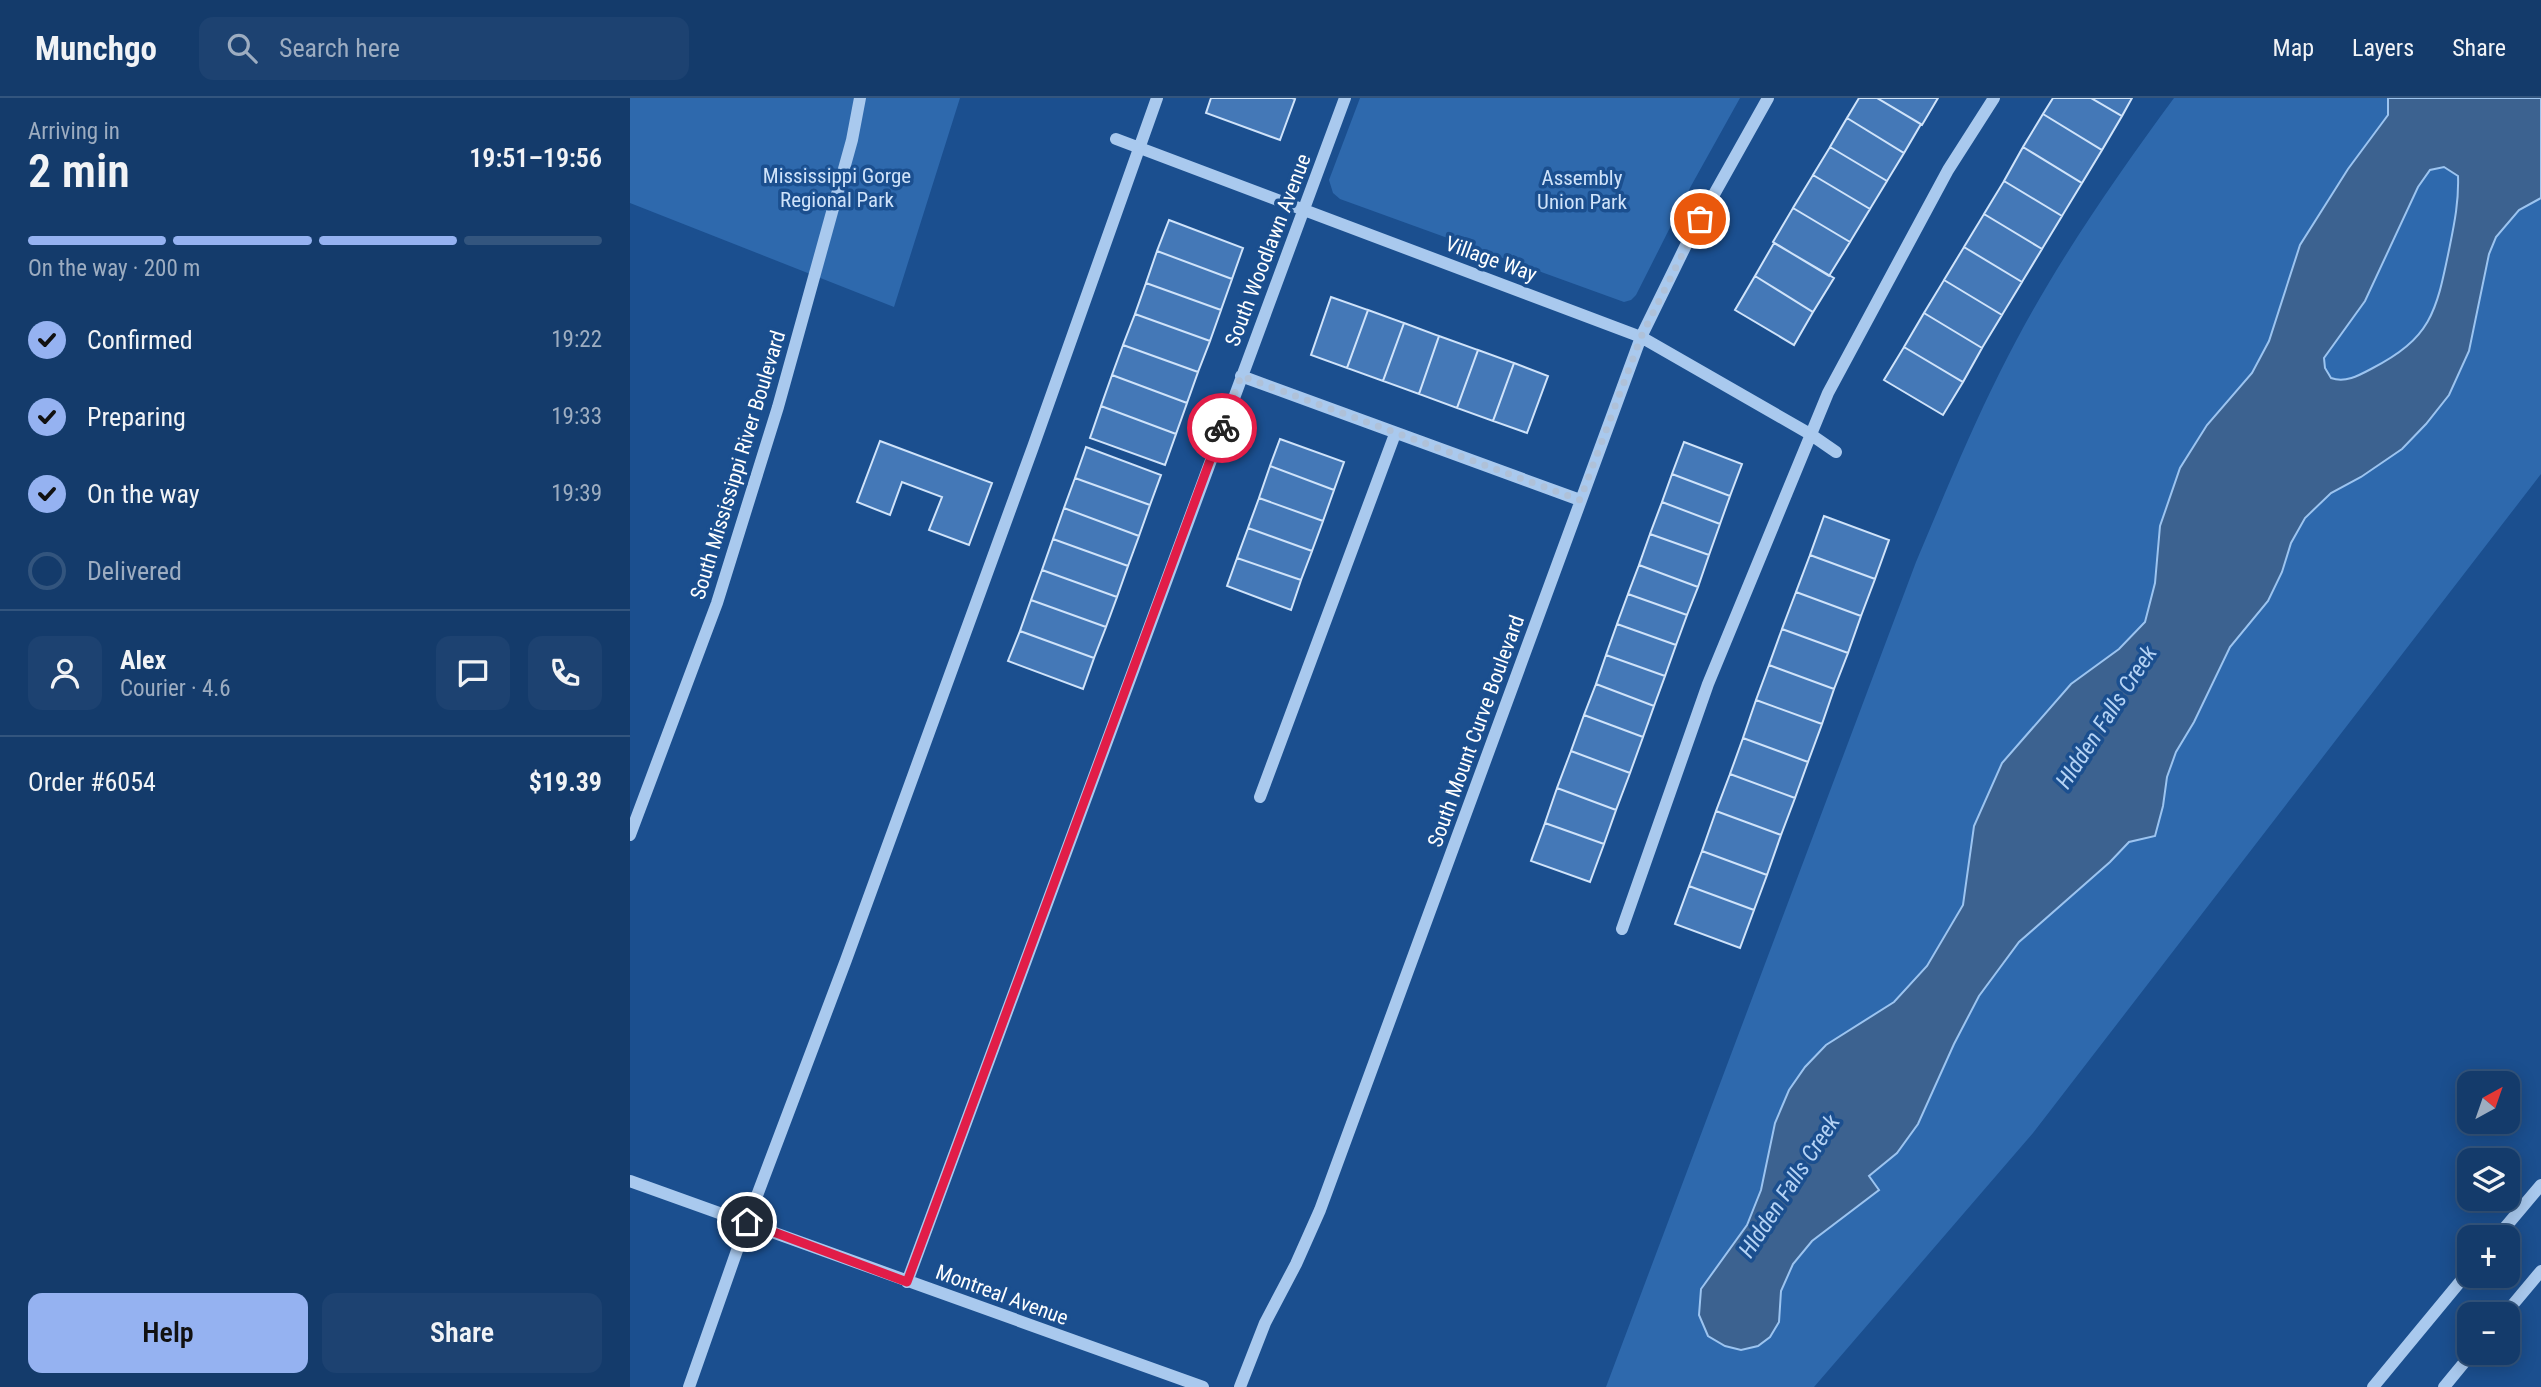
<!DOCTYPE html>
<html lang="en">
<head>
<meta charset="utf-8">
<style>
	body { margin:0; font-family:"Roboto Condensed",sans-serif; background:#1d4271; color:#f1f3f6; height:100vh; display:flex; flex-direction:column; font-size:26px; white-space:nowrap }
	* { box-sizing:border-box; margin:0 }
	p { font-size:23px; color:#9dadc1 }
	.icon { flex:none; width:38px; height:38px; fill:none; stroke:currentColor; stroke-width:2; stroke-linecap:round; stroke-linejoin:round }
	.map { position:relative; flex:1; overflow:hidden }
	.details { display:flex; flex-direction:column; background:#143b6b; width:630px }
	.details>* { flex:none }
	.needle { width:46px; rotate:40deg }
	.tools { position:absolute; left:1827px; top:973px; display:grid; gap:14px }
	.tools a { display:grid; place-items:center; width:63px; height:63px; border-radius:14px; background:#143b6b; box-shadow:0 4px 18px #0003,0 0 0 2px #33557e; font-size:35px }
	.pin { position:absolute; display:grid; place-items:center; width:60px; height:60px; color:#fff; margin:-30px; border:4px solid #fff; border-radius:50%; box-shadow:0 2px 7px #0007 }
	.courier { position:absolute; display:grid; place-items:center; width:70px; height:70px; margin:-35px; border:5px solid #e11d48; border-radius:50%; background:#fff; color:#222; box-shadow:0 2px 9px #0007 }
	.overview em { font-style:normal; font-weight:600 }
	.overview div { display:flex; flex-direction:column-reverse }
	.overview { display:flex; align-items:center; justify-content:space-between; height:119px; padding:0 28px }
	h1 { font-size:46px; font-weight:600; line-height:52px }
	.bar { display:grid; grid-template-columns:repeat(4,1fr); gap:10px 7px; align-content:center; height:84px; padding:0 28px }
	.bar i { height:9px; border-radius:5px; background:#33557e }
	.bar .selected { background:#95b2f1 }
	.bar p { grid-column:span 4 }
	.line { display:flex; align-items:center; gap:18px; padding:0 28px; border-top:2px solid #33557e }
	.line div { flex:1 }
	.round { display:grid; place-items:center; flex:none; width:74px; height:74px; border-radius:14px; background:#1d4271 }
	ol { padding:0 28px; list-style:none }
	li { display:flex; align-items:center; gap:21px; height:77px }
	li p { margin-inline-start:auto }
	li .icon { padding:7px; border-radius:50%; background:#95b2f1; color:#111; stroke-width:4 }
	li:last-child { color:#9dadc1 }
	li i { width:38px; height:38px; border:4px solid #33557e; border-radius:50% }
	.button { display:flex; gap:14px; margin-top:auto; padding:14px 28px }
	.button a { flex:1; height:80px; border-radius:14px; background:#95b2f1; color:#111; font-size:28px; font-weight:600; line-height:80px; text-align:center }
	.button a+a { background:#1d4271; color:#f1f3f6 }
	header { display:flex; align-items:center; gap:42px; box-sizing:border-box; height:98px; padding:0 35px; background:#143b6b; border-bottom:2px solid #33557e }
	header strong { font-size:33px }
	nav { display:flex; gap:38px; margin-inline-start:auto; font-size:24px }
	.search { width:490px; height:63px; background:#1d4271; display:flex; align-items:center; gap:18px; box-sizing:border-box; padding:0 24px; border-radius:14px; color:#9dadc1; font-size:26px }
	main { display:flex; flex:1; min-height:0 }
	.map>svg:first-child { display:block }
	.green { fill:#2e69ad }
	.water { fill:#3c6290; stroke:#9cc4f0; stroke-width:2; fill-rule:evenodd }
	.building { fill:#4478b7; stroke:#cfe3fa; stroke-width:2 }
	.lines { fill:none; stroke-linecap:round; stroke-linejoin:round }
	.minor { stroke:#a9c9ee; stroke-width:12 }
	.done { stroke:#afc1d8; stroke-width:7; stroke-dasharray:0 12.6 }
	.route { stroke:#e11d48; stroke-width:9 }
	.labels { text-anchor:middle; stroke-width:7; stroke-linejoin:round; paint-order:stroke }
	.park-label { font-size:21px; fill:#cfe3fa; stroke:#1b4f8f }
	.street-label { font-size:21px; fill:#fff; stroke:#1b4f8f }
	.water-label { font-size:23px; font-style:italic; fill:#b5d3f5; stroke:#1b4f8f }
</style>
</head>
<body>
<header>
<strong>Munchgo</strong>
<div class="search"><svg class="icon" aria-label="search" viewBox="0 0 24 24"><circle cx="10" cy="10" r="6"/><path d="M15 15l6 6"/></svg>Search here</div>
<nav><a>Map</a><a>Layers</a><a>Share</a></nav>
</header>
<main>
<section class="details">
<div class="overview"><div><h1>2 min</h1><p>Arriving in</p></div><em>19:51–19:56</em></div>
<div class="bar"><i class="selected"></i><i class="selected"></i><i class="selected"></i><i></i><p>On the way · 200 m</p></div>
<ol>
<li><svg class="icon" aria-label="check" viewBox="0 0 24 24"><path d="M5 12l5 5 9-10"/></svg>Confirmed<p>19:22</p></li>
<li><svg class="icon" aria-label="check" viewBox="0 0 24 24"><path d="M5 12l5 5 9-10"/></svg>Preparing<p>19:33</p></li>
<li><svg class="icon" aria-label="check" viewBox="0 0 24 24"><path d="M5 12l5 5 9-10"/></svg>On the way<p>19:39</p></li>
<li><i></i>Delivered</li>
</ol>
<div class="line" style="height:126px"><a class="round"><svg class="icon" aria-label="person" viewBox="0 0 24 24"><circle cx="12" cy="8" r="4"/><path d="M4 21q1-7 8-7t8 7"/></svg></a><div><b>Alex</b><p>Courier · 4.6</p></div><a class="round"><svg class="icon" aria-label="chat" viewBox="0 0 24 24"><path d="M4 5h16v11H9l-5 4z"/></svg></a><a class="round"><svg class="icon" aria-label="phone" viewBox="0 0 24 24"><path d="M5 4h4l2 5-3 2q2 4 5 5l2-3 5 2v4C11 20 4 13 5 4z"/></svg></a></div>
<div class="line" style="height:91px"><div>Order #6054</div><b>$19.39</b></div>
<div class="button"><a>Help</a><a>Share</a></div>
</section>
<div class="map">
<svg width="1911" height="1289" viewBox="0 0 1911 1289">
	<rect width="100%" height="100%" fill="#1b4f8f"/>
	<path class="green" d="M0 0H330L264 209 0 105Z
		M730 0H1110L1061 88 1006 197 1001 202 994 204 710 101 703 95 699 82Z
		M1544 0H1911V376L1403 1035 1184 1289H976L1286 464C1313 400 1339 336 1370 274 1418 177 1480 87 1544 0Z"/>
	<path class="water" d="M1758 0H1911V100L1889 112 1866 139 1859 156 1839 253 1819 297 1796 326 1772 351 1731 379 1701 395 1675 420 1661 445 1652 474 1638 503 1600 549 1564 624 1546 654 1537 679 1533 708 1525 738 1499 744 1480 764 1389 844 1349 898 1324 946 1288 1026 1267 1055 1239 1078 1249 1092 1182 1143 1163 1166 1151 1193 1149 1224 1140 1239 1128 1248 1111 1252 1095 1248 1078 1238 1069 1217 1071 1191 1117 1127 1131 1092 1145 1025 1159 992 1175 969 1196 947 1264 904 1297 868 1333 807 1344 728 1372 665 1441 586 1489 551 1515 524 1525 485 1530 428 1550 370 1577 327 1622 275 1639 243 1670 147 1718 71 1758 17ZM1814 69 1828 78C1829 104 1824 127 1819 152 1806 215 1801 240 1741 271 1728 278 1715 285 1701 280L1695 270 1694 260 1735 203 1788 89 1800 72Z"/>
	<path class="building" d="M581 0H662L665 1 650 42 576 15Z
		M1229 0H1247L1291 26 1274 55 1217 20Z
		M1247 0H1308L1292 27Z
		M1423 0H1461L1492 18 1472 52 1413 16Z
		M1461 0H1502L1492 18Z
		M1413 16 1472 52 1452 85 1393 49Z
		M1217 20 1274 55 1257 83 1200 49Z
		M1200 49 1257 83 1240 111 1183 77Z
		M1393 49 1452 85 1432 118 1374 83Z
		M1183 77 1240 111 1220 144 1163 110Z
		M1374 83 1432 118 1412 151 1354 116Z
		M1163 110 1220 144 1199 178 1143 144Z
		M1354 116 1412 151 1392 184 1334 149Z
		M539 122 613 150 602 181 527 153Z
		M1144 145 1204 180 1183 214 1125 178Z
		M1334 149 1392 184 1372 217 1314 182Z
		M527 153 602 181 591 212 516 185Z
		M1125 178 1183 214 1164 247 1105 212Z
		M1314 182 1372 217 1352 250 1294 215Z
		M516 185 591 212 580 243 505 216Z
		M701 199 738 212 717 270 681 257Z
		M738 212 774 225 753 283 717 270Z
		M1294 215 1352 250 1333 284 1274 249Z
		M505 216 580 243 568 274 493 247Z
		M774 225 809 238 789 296 753 283Z
		M809 238 848 252 827 310 789 296Z
		M493 247 568 274 557 305 482 277Z
		M1274 249 1333 284 1313 317 1254 282Z
		M848 252 884 265 863 323 827 310Z
		M884 265 918 278 897 335 863 323Z
		M482 277 557 305 546 336 471 308Z
		M471 308 546 336 535 367 460 340Z
		M650 341 714 364 704 392 640 368Z
		M250 343 362 385 339 447 299 432 312 399 272 384 260 417 227 404Z
		M1054 344 1112 366 1100 398 1042 376Z
		M456 349 531 377 520 407 445 380Z
		M640 368 704 392 693 423 629 400Z
		M1042 376 1100 398 1090 426 1032 404Z
		M445 380 520 407 509 438 434 410Z
		M629 400 693 423 682 453 618 430Z
		M1032 404 1090 426 1079 457 1020 436Z
		M434 410 509 438 498 468 423 441Z
		M1194 418 1259 442 1245 481 1180 457Z
		M618 430 682 453 671 482 607 460Z
		M1020 436 1079 457 1068 489 1009 467Z
		M423 441 498 468 487 499 412 472Z
		M1180 457 1245 481 1231 518 1166 494Z
		M607 460 671 482 661 512 597 488Z
		M1009 467 1068 489 1057 517 998 496Z
		M412 472 487 499 476 529 401 502Z
		M1166 494 1231 518 1218 555 1152 531Z
		M998 496 1057 517 1046 547 987 526Z
		M401 502 476 529 464 560 390 533Z
		M987 526 1046 547 1035 578 976 557Z
		M1152 531 1218 555 1204 591 1139 567Z
		M390 533 464 560 453 591 378 563Z
		M976 557 1035 578 1024 608 966 586Z
		M1139 567 1204 591 1192 626 1126 602Z
		M966 586 1024 608 1013 639 954 617Z
		M1126 602 1192 626 1178 664 1113 640Z
		M954 617 1013 639 1000 675 941 653Z
		M1113 640 1178 664 1165 700 1100 676Z
		M941 653 1000 675 986 712 927 690Z
		M1100 676 1165 700 1151 737 1086 713Z
		M927 690 986 712 974 746 915 725Z
		M1086 713 1151 737 1137 777 1072 753Z
		M915 725 974 746 960 784 901 763Z
		M1072 753 1137 777 1124 812 1059 788Z
		M1059 788 1124 812 1110 850 1045 826Z"/>
	<g class="lines">
		<path class="minor" d="M486 41 1011 239 1180 336 1206 354
			M611 278 950 402
			M630 699 765 336
			M0 737 87 505 148 309 222 42 230 0
			M992 831 1078 586 1198 295 1318 72 1364 0
			M0 1083 573 1289
			M1867 1139 1911 1087
			M277 1184 715 0
			M1875 1216 1911 1173
			M59 1289 117 1124 216 862 403 349 527 0
			M610 1289 635 1225 666 1166 690 1112 1011 239 1059 141 1138 0
			M1743 1289 1839 1173
			M1814 1289 1842 1255"/>
	</g>
	<g class="lines">
		<path class="done" d="M592 330 611 278 950 402 1011 239 1070 121"/>
		<path class="route" d="M117 1124 277 1184 592 330"/>
	</g>
	<g class="labels">
		<g class="park-label">
			<text x="207" y="85">Mississippi Gorge<tspan x="207" dy="24">Regional Park</tspan></text>
			<text x="952" y="87">Assembly<tspan x="952" dy="24">Union Park</tspan></text>
		</g>
		<g class="street-label">
			<text transform="translate(638 152) rotate(-69)" y="7">South Woodlawn Avenue</text>
			<text transform="translate(861 161) rotate(20)" y="7">Village Way</text>
			<text transform="translate(108 367) rotate(-73)" y="7">South Mississippi River Boulevard</text>
			<text transform="translate(846 633) rotate(-70)" y="7">South Mount Curve Boulevard</text>
			<text transform="translate(372 1197) rotate(20)" y="7">Montreal Avenue</text>
		</g>
		<g class="water-label">
			<text transform="translate(1476 619) rotate(-57)" y="8">HIdden Falls Creek</text>
			<text transform="translate(1159 1088) rotate(-57)" y="8">HIdden Falls Creek</text>
		</g>
	</g>
</svg>
<div class="tools">
<a><svg class="needle" viewBox="-14 -14 28 28"><path d="M0-13l5 13h-10z" fill="#e53935"/><path d="M0 13l5-13h-10z" fill="#9dadc1"/></svg></a>
<a><svg class="icon" aria-label="layers" viewBox="0 0 24 24"><path d="M12 4l9 5-9 5-9-5zM3 14l9 5 9-5"/></svg></a>
<a>+</a>
<a>−</a>
</div>
<div class="pin" style="left:1070px;top:121px;background:#ea580c"><svg class="icon" aria-label="bag" viewBox="0 0 24 24"><path d="M5 8h14l-1 12H6zM9 8a3 3 0 0 1 6 0"/></svg></div>
<div class="pin" style="left:117px;top:1124px;background:#1f2937"><svg class="icon" aria-label="home" viewBox="0 0 24 24"><path d="M3 11l9-7 9 7M6 9v11h12V9"/></svg></div>
<div class="courier" style="left:592px;top:330px"><svg class="icon" aria-label="bike" viewBox="0 0 24 24"><circle cx="6" cy="16" r="4"/><circle cx="18" cy="16" r="4"/><path d="M6 16l4-8h5l3 8M10 8l3 8H6M13 5h3"/></svg></div>
</div>
</main>
</body>
</html>
